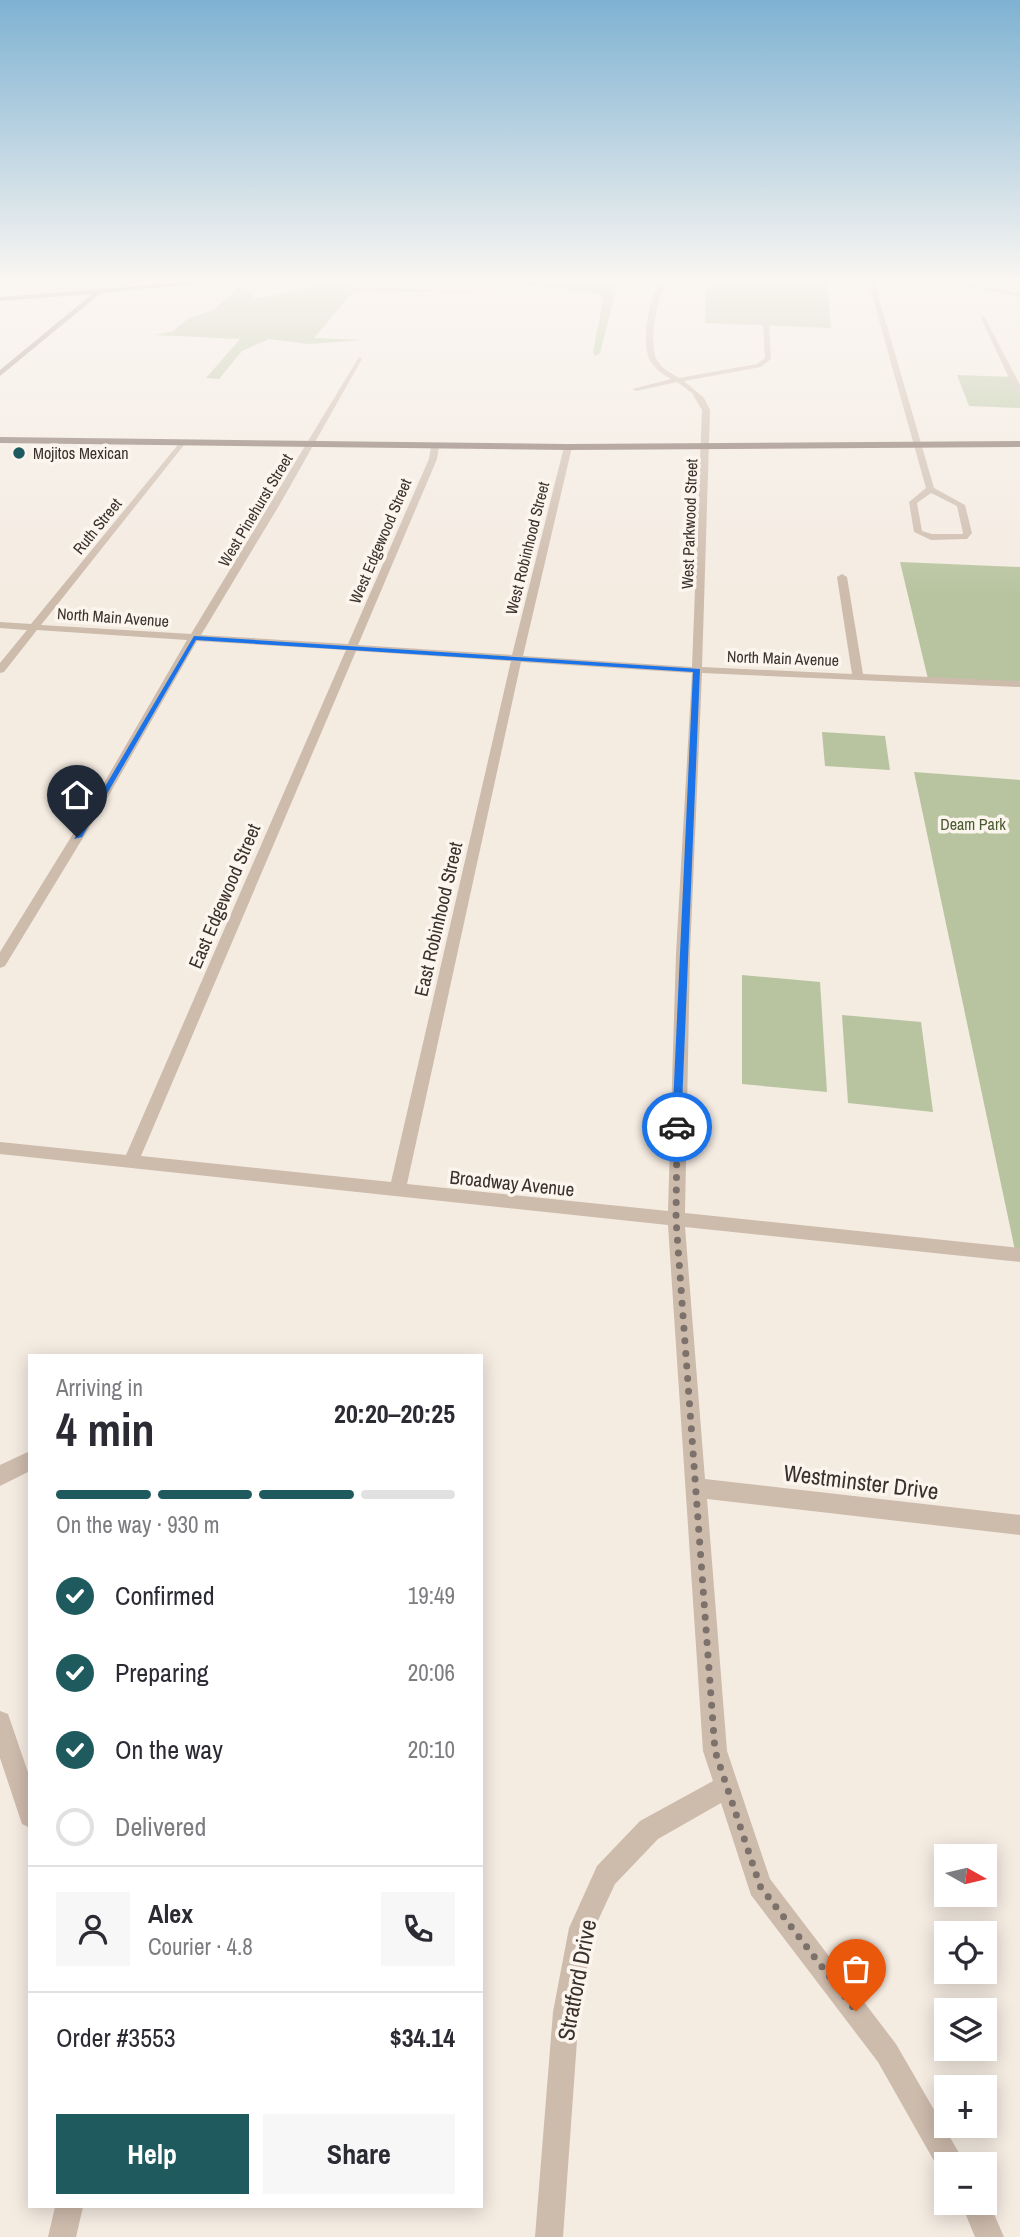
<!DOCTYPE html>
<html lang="en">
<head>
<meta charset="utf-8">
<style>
	body { margin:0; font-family:"Archivo Narrow",sans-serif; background:#f7f7f7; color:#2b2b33; height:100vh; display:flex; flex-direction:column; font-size:26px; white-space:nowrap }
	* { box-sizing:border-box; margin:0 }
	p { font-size:23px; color:#7c7c81 }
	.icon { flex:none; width:38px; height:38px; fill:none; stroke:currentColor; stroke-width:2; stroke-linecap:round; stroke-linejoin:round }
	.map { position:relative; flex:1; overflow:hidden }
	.panel { position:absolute; left:28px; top:1354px; width:455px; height:854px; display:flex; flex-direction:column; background:#fff; border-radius:0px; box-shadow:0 4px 18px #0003 }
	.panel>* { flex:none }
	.needle { width:46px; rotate:98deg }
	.tools { position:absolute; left:934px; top:1844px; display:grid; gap:14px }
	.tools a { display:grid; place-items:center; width:63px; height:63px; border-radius:0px; background:#fff; box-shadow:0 4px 18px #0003; font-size:35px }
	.pin { position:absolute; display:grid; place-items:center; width:60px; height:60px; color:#fff; margin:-72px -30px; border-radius:50% 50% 50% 0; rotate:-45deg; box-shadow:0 0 7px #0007 }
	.pin .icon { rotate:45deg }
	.courier { position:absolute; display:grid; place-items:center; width:70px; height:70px; margin:-35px; border:5px solid #1a73e8; border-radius:50%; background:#fff; color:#222; box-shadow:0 2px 9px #0007 }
	.headline em { font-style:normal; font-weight:800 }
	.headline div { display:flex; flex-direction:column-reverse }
	.headline { display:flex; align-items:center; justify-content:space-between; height:119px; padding:0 28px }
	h1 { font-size:46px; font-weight:800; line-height:52px }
	.bar { display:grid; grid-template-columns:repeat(4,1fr); gap:10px 7px; align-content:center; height:84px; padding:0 28px }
	.bar i { height:9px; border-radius:5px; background:#e1e1e2 }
	.bar .current { background:#1f5a5e }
	.bar p { grid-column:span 4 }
	.line { display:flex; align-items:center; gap:18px; padding:0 28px; border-top:2px solid #e1e1e2 }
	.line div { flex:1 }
	.round { display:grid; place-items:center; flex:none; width:74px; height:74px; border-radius:0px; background:#f7f7f7 }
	ol { padding:0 28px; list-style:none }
	li { display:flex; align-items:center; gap:21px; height:77px }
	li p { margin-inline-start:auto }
	li .icon { padding:7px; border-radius:50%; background:#1f5a5e; color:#fff; stroke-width:4 }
	li:last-child { color:#7c7c81 }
	li i { width:38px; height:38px; border:4px solid #e1e1e2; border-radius:50% }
	.button { display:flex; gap:14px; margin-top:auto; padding:14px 28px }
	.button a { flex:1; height:80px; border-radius:0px; background:#1f5a5e; color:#fff; font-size:28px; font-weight:800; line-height:80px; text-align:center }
	.button a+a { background:#f7f7f7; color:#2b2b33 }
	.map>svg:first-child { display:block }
	.green { fill:#b8c4a0 }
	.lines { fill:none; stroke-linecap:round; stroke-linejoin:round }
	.minor { fill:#cdbbac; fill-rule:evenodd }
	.tertiary { fill:#cdbbac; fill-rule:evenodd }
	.secondary { fill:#a18a7d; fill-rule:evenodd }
	.primary { fill:#7d675c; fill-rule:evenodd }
	.route { fill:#1a73e8 }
	.done { stroke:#7c716b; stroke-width:7; stroke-dasharray:0 12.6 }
	.poi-dot { fill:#1f5a5e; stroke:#fbf5ee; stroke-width:2.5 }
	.labels { text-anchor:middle; stroke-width:7; stroke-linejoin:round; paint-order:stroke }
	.far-poi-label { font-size:16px; fill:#3b302b; stroke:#fbf5ee; text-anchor:start }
	.far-street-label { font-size:16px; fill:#3b302b; stroke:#fbf5ee }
	.far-park-label { font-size:16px; fill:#4a5a2e; stroke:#fbf5ee }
	.street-label { font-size:19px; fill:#3b302b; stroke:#fbf5ee }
	.near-street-label { font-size:23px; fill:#3b302b; stroke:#fbf5ee }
</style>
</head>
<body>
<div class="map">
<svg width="1020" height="2237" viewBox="0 0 1020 2237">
	<rect width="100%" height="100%" fill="#f4ebe1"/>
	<path class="green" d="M527 282H618L600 353 595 356 593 352 603 300 600 294 526 285Z
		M738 282H827L831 328 705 323 706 289Z
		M319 286 356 288 314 338 363 340 309 344 269 339 242 351 219 379 206 378 240 339 154 335 173 331 189 318 213 310 238 288 253 292V299Z
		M957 375 1012 377 1020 393V408L969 406Z
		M900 562 1020 567V684L928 679Z
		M822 732 885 736 890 770 825 766Z
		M914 772 1020 780V1255H1016Z
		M742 975 820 982 827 1092 742 1084Z
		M842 1015 921 1022 933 1112 848 1103Z"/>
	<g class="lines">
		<path class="minor" d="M306 282 338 286 519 294 338 290Z
			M661 282H667C657 296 648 344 657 360 661 368 671 373 679 378L757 364 765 358 763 325H769L771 359 761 367 684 381 704 398 710 410 702 667 852 674 837 577 842 574 847 577 863 674 1020 681V687L702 673 690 954 685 1213 1020 1248V1262L685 1227 705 1479 1020 1515V1535L707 1499 727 1751 770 1879 896 2044 966 2165H947V2177L942 2175 878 2062 751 1895 721 1803 658 1839 615 1884 594 1929 579 2012 563 2237H535L553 2012 569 1928 597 1866 640 1821 713 1781 703 1751 668 1225 0 1154V1142L126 1155 346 650 197 641 109 795 5 966 0 968V952L97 795 187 640 37 630 4 672 0 673V663L27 630 0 628V622L31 624 181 441 184 445 41 625 191 634 359 357 362 359 280 504 201 635 348 644 429 459 431 446 435 444 439 446 437 459 358 645 512 655 564 447 568 445 572 447 523 656 692 667 702 410 692 393 677 382 636 391 632 389 671 379C662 374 652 367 648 356 642 337 649 297 661 282ZM356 651 511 661 391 1182 141 1156ZM521 662 692 673 676 954 668 1211 407 1184Z
			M871 282H877L876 288 934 488 965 505 972 533 967 539 931 540 914 532 909 502 926 488 870 288ZM931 493 957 506 963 533 962 534H932L922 531 917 503Z
			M950 282 1020 293V297L953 284Z
			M984 316 1020 385V395L1016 393 981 318Z
			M30 1451V1471L0 1486V1465Z
			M0 1711 8 1714 30 1778V1828L22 1824 0 1758Z
			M985 2193 1004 2237H975L961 2203H985Z
			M55 2207H83L76 2237H48Z"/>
		<path class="tertiary" d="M107 282H114L100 293H96Z"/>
		<path class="secondary" d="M193 282H220L101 293 0 376V370L92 294 0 301V297Z"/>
		<path class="primary" d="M0 437 568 444 1020 441V447L568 450 0 443Z"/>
	</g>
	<linearGradient id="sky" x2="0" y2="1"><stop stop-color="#7eb2d2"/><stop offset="0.47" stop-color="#faf6f2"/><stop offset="1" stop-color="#faf6f2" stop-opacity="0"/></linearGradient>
	<rect width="1020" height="595" fill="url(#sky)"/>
	<path class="route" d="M194 636 700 669 681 1130 677 1132 672 1127 693 672 196 640 82 837 74 839Z"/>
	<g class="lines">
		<path class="done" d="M677 1127 676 1220 715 1751 760 1886 856 2011"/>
	</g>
	<circle class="poi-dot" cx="19" cy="453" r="7"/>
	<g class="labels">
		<g class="far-poi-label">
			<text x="33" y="459">Mojitos Mexican</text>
		</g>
		<g class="far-street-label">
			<text transform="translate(255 510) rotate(-59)" y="6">West Pinehurst Street</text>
			<text transform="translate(689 524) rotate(-88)" y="6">West Parkwood Street</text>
			<text transform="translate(97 526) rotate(-51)" y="6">Ruth Street</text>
			<text transform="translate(380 541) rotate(-67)" y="6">West Edgewood Street</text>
			<text transform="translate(527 548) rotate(-76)" y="6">West Robinhood Street</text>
			<text transform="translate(113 617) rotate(4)" y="6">North Main Avenue</text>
			<text transform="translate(783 658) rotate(2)" y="6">North Main Avenue</text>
		</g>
		<g class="far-park-label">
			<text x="973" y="830">Deam Park</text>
		</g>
		<g class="street-label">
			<text transform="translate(224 896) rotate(-67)" y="7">East Edgewood Street</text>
			<text transform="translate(438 919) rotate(-77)" y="7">East Robinhood Street</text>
			<text transform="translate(512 1183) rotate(6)" y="7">Broadway Avenue</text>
		</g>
		<g class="near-street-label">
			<text transform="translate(861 1482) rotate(7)" y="8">Westminster Drive</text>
			<text transform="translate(577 1980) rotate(-79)" y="8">Stratford Drive</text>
		</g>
	</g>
</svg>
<div class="tools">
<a><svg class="needle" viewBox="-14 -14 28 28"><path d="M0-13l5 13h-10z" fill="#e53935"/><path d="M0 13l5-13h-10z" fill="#7c7c81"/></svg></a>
<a><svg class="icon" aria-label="locate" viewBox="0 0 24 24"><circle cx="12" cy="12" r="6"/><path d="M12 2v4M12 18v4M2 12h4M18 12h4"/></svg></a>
<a><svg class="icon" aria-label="layers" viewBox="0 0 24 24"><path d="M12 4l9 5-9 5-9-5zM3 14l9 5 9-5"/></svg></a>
<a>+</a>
<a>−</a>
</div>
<div class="pin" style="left:856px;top:2011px;background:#ea580c"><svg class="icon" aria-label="bag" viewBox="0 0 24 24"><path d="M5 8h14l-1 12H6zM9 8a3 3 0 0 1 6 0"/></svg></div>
<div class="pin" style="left:77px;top:837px;background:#1f2937"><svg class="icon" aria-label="home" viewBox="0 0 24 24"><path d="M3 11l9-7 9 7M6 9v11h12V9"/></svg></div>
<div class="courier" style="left:677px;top:1127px"><svg class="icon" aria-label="car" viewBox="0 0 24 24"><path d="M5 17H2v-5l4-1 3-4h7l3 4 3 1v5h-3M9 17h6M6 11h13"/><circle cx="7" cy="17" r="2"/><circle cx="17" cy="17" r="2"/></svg></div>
<section class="panel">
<div class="headline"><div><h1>4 min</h1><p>Arriving in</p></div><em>20:20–20:25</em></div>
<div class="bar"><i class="current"></i><i class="current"></i><i class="current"></i><i></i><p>On the way · 930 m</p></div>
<ol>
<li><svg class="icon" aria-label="check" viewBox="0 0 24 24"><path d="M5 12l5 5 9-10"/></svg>Confirmed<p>19:49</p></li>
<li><svg class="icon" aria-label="check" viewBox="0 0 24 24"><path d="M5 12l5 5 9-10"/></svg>Preparing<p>20:06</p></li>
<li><svg class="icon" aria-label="check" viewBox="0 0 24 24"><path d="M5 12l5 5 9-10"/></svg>On the way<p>20:10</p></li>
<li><i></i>Delivered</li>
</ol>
<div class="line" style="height:126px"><a class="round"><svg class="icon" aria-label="person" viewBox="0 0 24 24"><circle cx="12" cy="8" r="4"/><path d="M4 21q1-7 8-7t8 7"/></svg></a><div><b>Alex</b><p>Courier · 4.8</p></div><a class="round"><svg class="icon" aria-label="phone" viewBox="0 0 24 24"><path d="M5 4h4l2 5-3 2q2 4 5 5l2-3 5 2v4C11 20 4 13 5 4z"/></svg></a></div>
<div class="line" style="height:91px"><div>Order #3553</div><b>$34.14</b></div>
<div class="button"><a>Help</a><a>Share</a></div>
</section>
</div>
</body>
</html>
